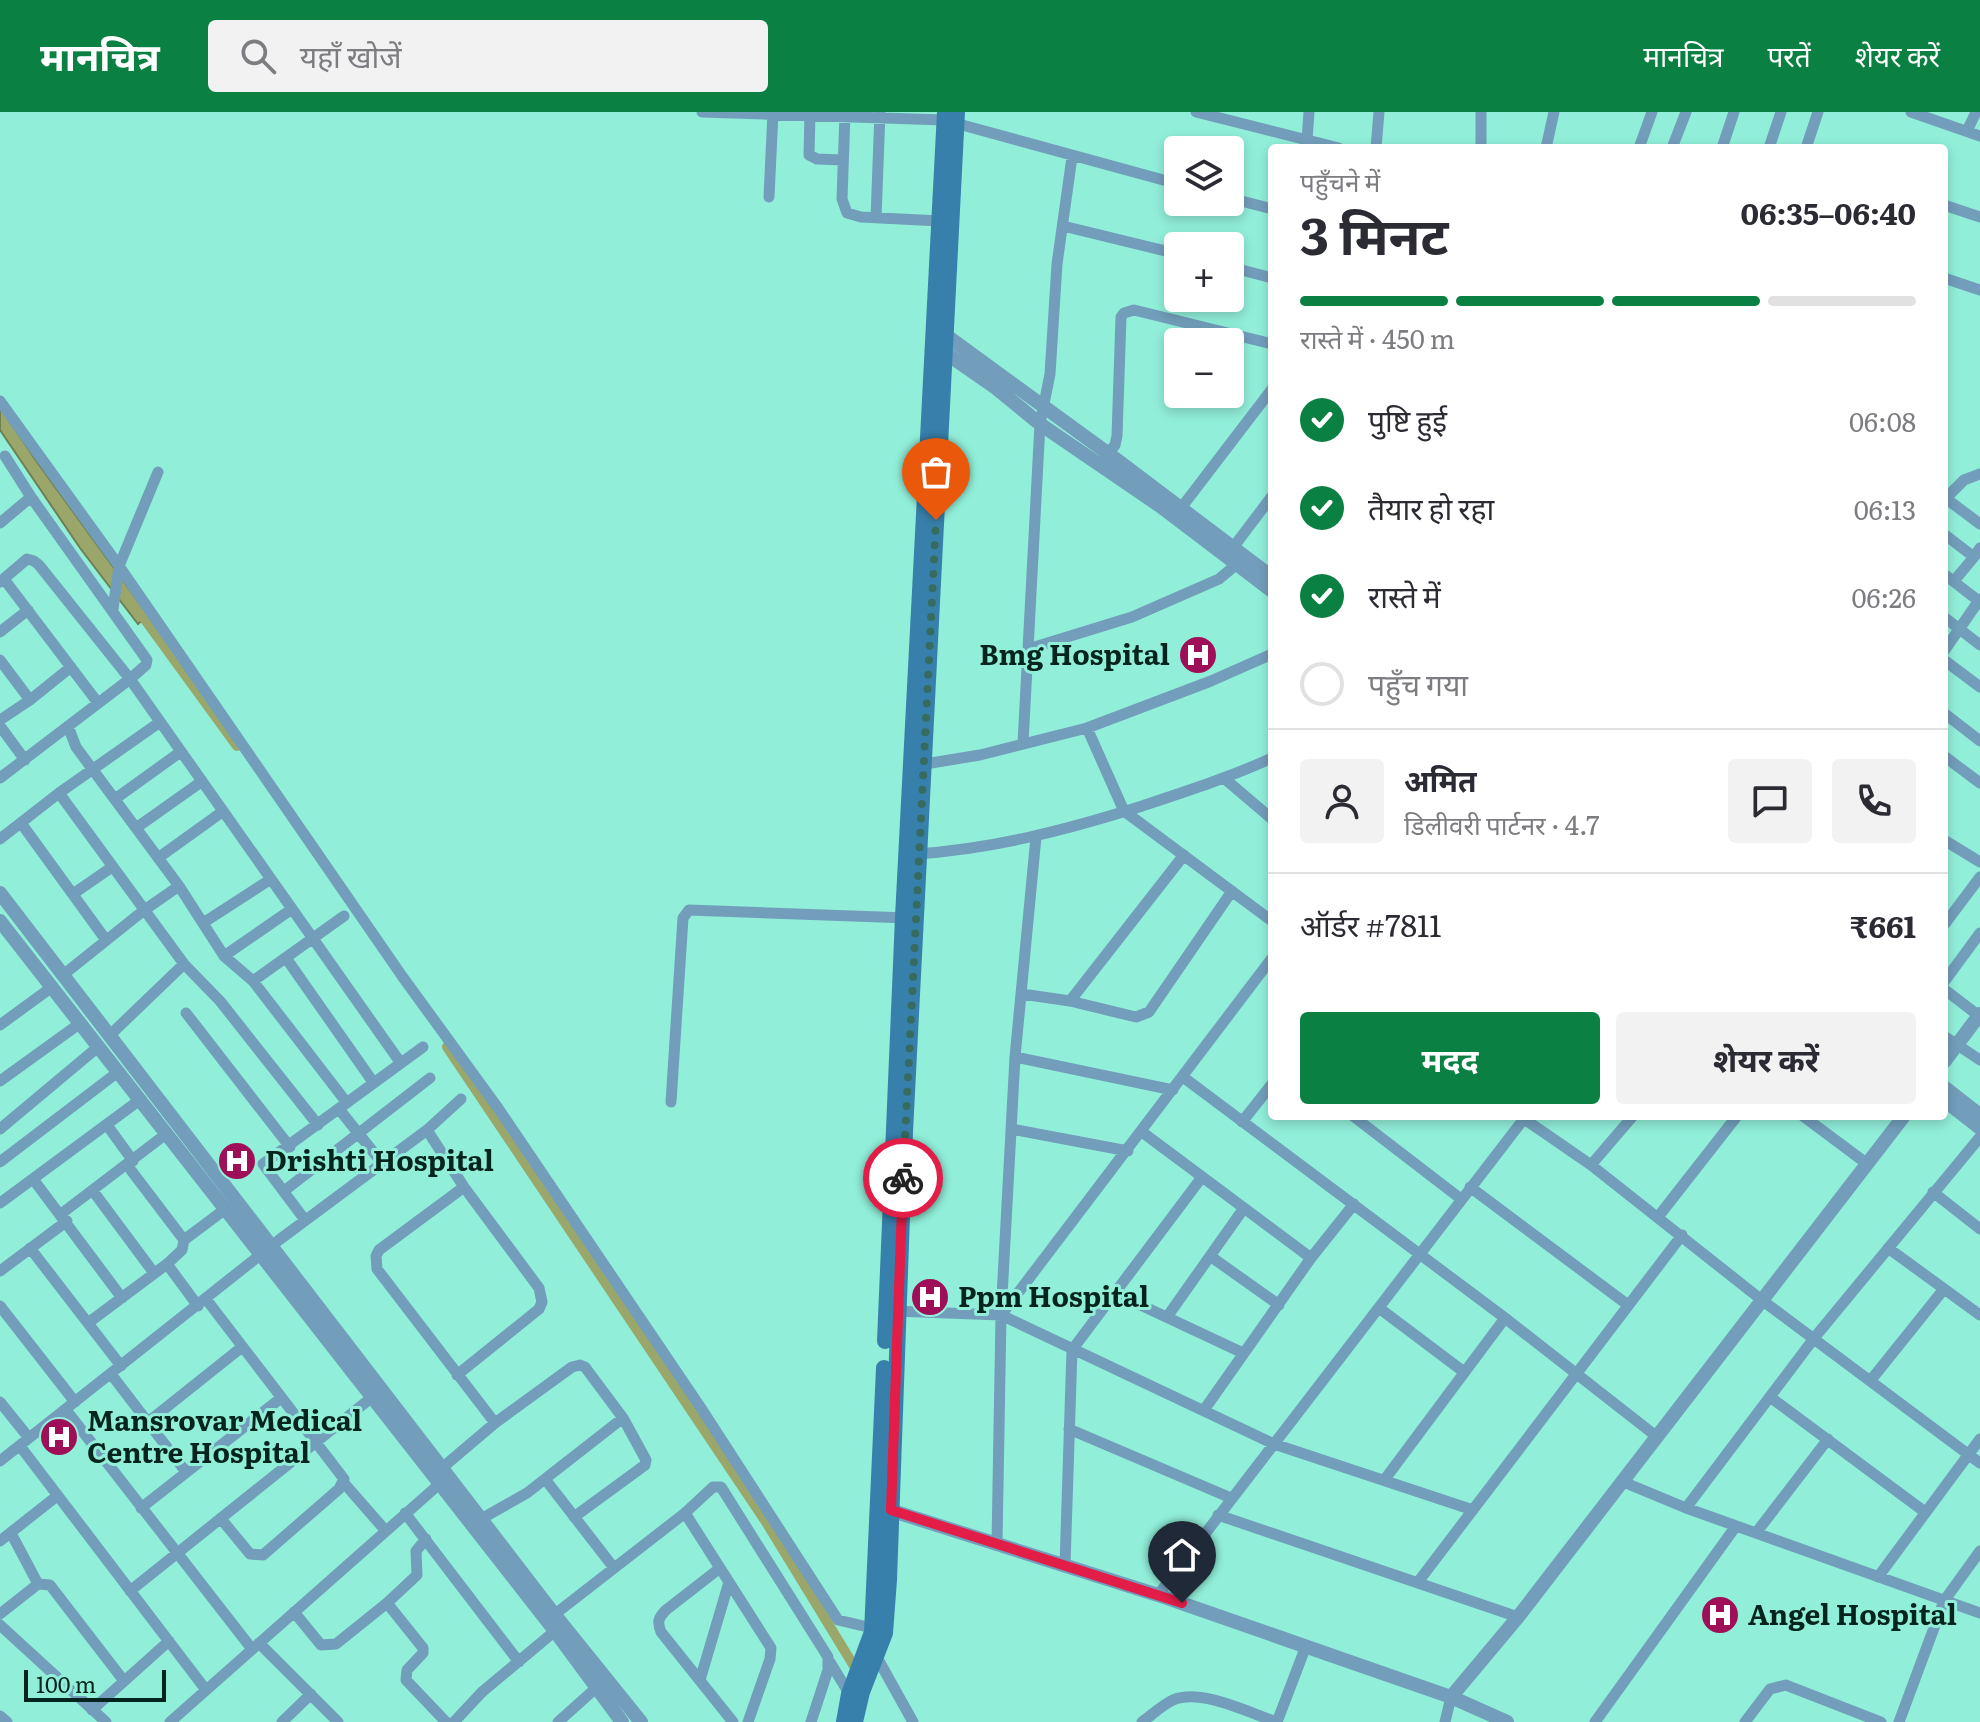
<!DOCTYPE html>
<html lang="hi">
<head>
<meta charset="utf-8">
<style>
	body { margin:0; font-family:Literata,"Noto Sans Devanagari",serif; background:#f2f2f3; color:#2b2b33; height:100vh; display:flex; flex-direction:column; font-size:30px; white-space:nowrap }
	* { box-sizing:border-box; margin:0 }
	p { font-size:26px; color:#7c7c81 }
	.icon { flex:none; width:44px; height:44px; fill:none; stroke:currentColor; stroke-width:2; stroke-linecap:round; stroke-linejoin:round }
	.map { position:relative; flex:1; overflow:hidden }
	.panel { position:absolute; left:1268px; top:32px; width:680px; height:976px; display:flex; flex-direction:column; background:#fff; border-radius:8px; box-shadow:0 4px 12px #0003 }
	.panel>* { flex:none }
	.fabs { position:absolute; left:1164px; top:24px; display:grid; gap:16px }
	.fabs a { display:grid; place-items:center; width:80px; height:80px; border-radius:8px; background:#fff; box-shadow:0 4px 12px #0003; font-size:40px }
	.scale { position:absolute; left:24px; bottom:20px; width:142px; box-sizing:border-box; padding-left:8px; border:4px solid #05241e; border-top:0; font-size:22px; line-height:28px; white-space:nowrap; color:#05241e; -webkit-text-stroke:6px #91efd9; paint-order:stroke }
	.pin { position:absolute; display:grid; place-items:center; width:68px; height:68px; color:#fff; margin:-82px -34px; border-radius:50% 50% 50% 0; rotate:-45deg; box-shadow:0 0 8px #0007 }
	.pin .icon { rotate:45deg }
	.courier { position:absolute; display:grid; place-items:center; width:80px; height:80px; margin:-40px; border:6px solid #e11d48; border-radius:50%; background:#fff; color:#222; box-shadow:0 2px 10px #0007 }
	.head em { font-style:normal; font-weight:700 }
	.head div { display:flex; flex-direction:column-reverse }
	.head { display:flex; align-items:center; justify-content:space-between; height:136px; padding:0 32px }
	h1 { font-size:52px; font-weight:700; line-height:60px }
	.bar { display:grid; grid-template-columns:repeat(4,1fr); gap:12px 8px; align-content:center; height:96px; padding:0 32px }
	.bar i { height:10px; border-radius:6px; background:#e1e1e2 }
	.bar .active { background:#0b8043 }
	.bar p { grid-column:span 4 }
	.line { display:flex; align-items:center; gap:20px; padding:0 32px; border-top:2px solid #e1e1e2 }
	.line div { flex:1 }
	.round { display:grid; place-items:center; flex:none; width:84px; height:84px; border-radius:8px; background:#f2f2f3 }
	ol { padding:0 32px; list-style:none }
	li { display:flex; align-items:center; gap:24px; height:88px }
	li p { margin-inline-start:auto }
	li .icon { padding:8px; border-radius:50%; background:#0b8043; color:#fff; stroke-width:4 }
	li:last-child { color:#7c7c81 }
	li i { width:44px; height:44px; border:4px solid #e1e1e2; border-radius:50% }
	.primary-button { display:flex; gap:16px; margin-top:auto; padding:16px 32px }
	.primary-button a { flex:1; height:92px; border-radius:8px; background:#0b8043; color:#fff; font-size:32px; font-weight:700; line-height:92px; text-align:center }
	.primary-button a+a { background:#f2f2f3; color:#2b2b33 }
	header { display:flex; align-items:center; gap:48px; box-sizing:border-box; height:112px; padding:0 40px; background:#0b8043; color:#fff }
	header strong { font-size:38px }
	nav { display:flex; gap:44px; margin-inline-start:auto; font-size:28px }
	.search { width:560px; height:72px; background:#f2f2f3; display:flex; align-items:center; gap:20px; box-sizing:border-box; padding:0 28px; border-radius:8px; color:#7c7c81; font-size:30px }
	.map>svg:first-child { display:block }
	.water { fill:#9ba76a; stroke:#6e8053; stroke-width:2 }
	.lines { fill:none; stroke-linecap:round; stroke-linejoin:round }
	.canal { stroke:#9ba76a; stroke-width:10 }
	.minor { stroke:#729ebb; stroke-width:11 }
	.tertiary { stroke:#729ebb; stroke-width:14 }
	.secondary { stroke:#3780ab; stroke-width:16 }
	.done { stroke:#366b5f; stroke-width:8; stroke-dasharray:0 14.4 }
	.route { stroke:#e11d48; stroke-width:10 }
	.labels { text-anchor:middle; stroke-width:6; stroke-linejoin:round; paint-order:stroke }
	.poi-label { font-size:28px; font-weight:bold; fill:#05241e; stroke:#91efd9; text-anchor:start }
</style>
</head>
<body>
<header>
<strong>मानचित्र</strong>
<div class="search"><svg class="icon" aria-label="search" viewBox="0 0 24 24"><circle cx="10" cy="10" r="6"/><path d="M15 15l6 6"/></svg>यहाँ खोजें</div>
<nav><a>मानचित्र</a><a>परतें</a><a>शेयर करें</a></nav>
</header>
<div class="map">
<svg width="1980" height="1610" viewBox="0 0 1980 1610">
	<rect width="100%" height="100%" fill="#91efd9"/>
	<path class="water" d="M0 295 37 350 148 503 138 512 80 436 0 318Z"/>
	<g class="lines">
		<path class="canal" d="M138 498 237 634
			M447 935 766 1410 860 1564"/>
		<path class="minor" d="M702 0 944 8 1178 72
			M810 0 809 43 817 47 843 48
			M1196 0 1339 36
			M1481 0V36
			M1911 0 1980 24
			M845 1 842 87 847 101 861 105 940 109
			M1967 19 1976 0
			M1307 28 1309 0
			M1376 36 1379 0
			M1546 36 1554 0
			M1639 36 1652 0
			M1672 36 1686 0
			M1722 36 1734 0
			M1769 36 1781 0
			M1806 36 1818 0
			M769 85 773 0
			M1230 86 1272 97
			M1944 93 1980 105
			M876 106 880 0
			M1063 114 1178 142
			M1230 155 1272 166
			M1944 166 1980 178
			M0 289 119 454 402 864 498 996 701 1296 838 1508 872 1516
			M1104 347 1115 333 1117 324 1121 205 1124 201 1134 198 1272 232
			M1944 385 1980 412
			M1946 386 1964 368 1980 362
			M1181 396 1272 277
			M0 411 31 385
			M1944 422 1974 445 1980 436
			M1229 441 1272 384
			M1944 462 1980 490
			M4 467 98 591
			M1954 469 1974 445
			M0 470 27 447 34 449 39 453 130 567 400 950
			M113 497 119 454 158 360
			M1944 505 1980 533
			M0 520 28 498
			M1028 537 1132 505 1219 467 1237 452
			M1944 539 1980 487
			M0 548 30 588 71 555
			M1944 548 1980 575
			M1944 601 1980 629
			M0 608 30 588
			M160 610 59 681 184 852 220 889 318 1013
			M0 614 25 648
			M68 614 76 635 179 774 224 844 253 869 347 991
			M1087 616 1124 699 1272 809
			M1023 631 1040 312 1050 262 1057 152 1072 45
			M1944 644 1980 671
			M919 653 980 643 1087 616 1211 569 1272 542
			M0 666 130 567 146 553 147 548 31 385 5 344
			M1225 667 1272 707
			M115 687 179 641
			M21 711 106 828
			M136 716 201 670
			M0 727 59 681
			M1944 728 1980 750
			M915 742C992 737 1066 718 1139 695 1184 680 1228 666 1272 646
			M158 746 222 700
			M73 782 112 755
			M203 811 271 767
			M1944 813 1980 765
			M224 844 292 797
			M286 846 373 970
			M63 863 143 799 179 774
			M253 869 344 804
			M1944 870 1980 821
			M1944 877 1979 904
			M1022 882 1070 889 1136 905 1149 900 1232 779
			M1070 889 1184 743
			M186 901 290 1035
			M0 913 52 875
			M109 924 184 852
			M1944 924 1980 948
			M1015 945 1173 978
			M1183 965 1505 1206 1656 1324
			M0 969 79 912
			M671 990 683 806 689 798 908 806
			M339 997 382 1051
			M1353 1004 1461 1087
			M1520 1004 1591 1053 1763 1189 1980 1351
			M1803 1004 1866 1051
			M1242 1010 1272 972
			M107 1013 133 1049
			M0 1017 98 935
			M1011 1017 1128 1039
			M427 1018 464 1075 539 1176 542 1190 539 1197 457 1263
			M1142 1020 1311 1146
			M0 1050 118 960
			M1591 1053 1633 1004
			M33 1067 122 1186
			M464 1075 379 1138 376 1144 377 1157 495 1311
			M1470 1075 1628 1193
			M93 1079 154 1161
			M284 1079 430 966
			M1933 1080 1980 1117
			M0 1091 141 987
			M61 1102 166 1022
			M1658 1105 1737 1004
			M305 1108 263 1052 423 935
			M184 1128 224 1098
			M30 1136 121 1254
			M1888 1136 1980 1203
			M1210 1144 1279 1193
			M167 1152 198 1194
			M0 1159 67 1109
			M1115 1181 1243 1241
			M206 1187 344 1367 339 1377 263 1443 250 1442 222 1408
			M0 1194 75 1290
			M1379 1196 1464 1260
			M893 1199 1001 1203 1274 1332 1473 1398
			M1002 1202 1272 846
			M1167 1205 1244 1096
			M88 1211 167 1152 182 1138 184 1128 127 1053
			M111 1262 186 1360
			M1871 1268 1944 1177
			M1770 1285 1925 1400
			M0 1290 29 1326
			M66 1298 252 1537
			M1204 1298 1311 1146 1354 1092
			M148 1310 242 1235
			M1069 1317 1231 1386
			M20 1334 206 1578
			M0 1349 279 1128 427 1018 461 987
			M442 1356 495 1311 572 1255 580 1253 585 1255 623 1306 646 1348 645 1353 574 1405
			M545 1367 614 1456
			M1385 1367 1505 1206
			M1621 1369 1686 1396 1980 1501
			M344 1371 385 1418
			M141 1396 281 1286
			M1686 1396 1815 1225 1980 1025
			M405 1401 519 1550
			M685 1401 771 1536 770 1547 748 1610
			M1218 1403 1518 1505
			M481 1407 527 1381 623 1306
			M11 1421 38 1472
			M1756 1421 1828 1327
			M426 1427 416 1439 417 1463 387 1491 423 1536V1541L407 1558 406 1568 446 1610
			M0 1429 57 1384
			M997 1431 1001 1203 1015 945 1036 725
			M1065 1453 1072 1238 1202 1065
			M720 1456 666 1498C658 1506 657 1510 661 1520L733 1610
			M1878 1465 1980 1327
			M1418 1470 1682 1123
			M130 1479 371 1286
			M1158 1483 1526 1004
			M294 1500 321 1533 336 1532 387 1491
			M0 1502 38 1472 50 1473 124 1569
			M550 1506 685 1401 713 1375H721L828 1545V1558L811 1610
			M0 1513 106 1610
			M259 1531 338 1610
			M874 1540 913 1610
			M830 1550 850 1583
			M700 1568 729 1470
			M92 1598 169 1529
			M0 1604 7 1610
			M170 1610 445 1367
			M282 1610 311 1582
			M454 1610 482 1580 555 1519
			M558 1610 596 1576
			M1142 1610C1152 1603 1162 1593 1173 1588 1201 1576 1249 1601 1277 1610
			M1277 1610 1306 1534
			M1445 1610 1451 1585
			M1595 1610 1736 1414
			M1745 1610 1770 1577 1786 1573 1881 1610
			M1899 1610 1944 1489 1980 1439"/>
		<path class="tertiary" d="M940 219 1117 348 1272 465
			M940 237 996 276 1040 312 1160 394 1272 479
			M0 781 554 1502 641 1610
			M0 809 555 1519 622 1610
			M1944 950 1980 902
			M1944 975 1980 1003
			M1944 988 1980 1016
			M883 1396 1158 1483 1451 1585 1507 1610
			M1451 1585 1518 1505 1904 1004"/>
		<path class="secondary" d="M885 1229 903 805 945 0
			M844 1610 849 1582 872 1520 884 1256
			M855 1610 862 1580 885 1521 889 1468 905 1020 957 0"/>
	</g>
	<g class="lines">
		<path class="done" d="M903 1066 936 408"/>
		<path class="route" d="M903 1066 891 1398 1182 1491"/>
	</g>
	<defs>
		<g id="hospital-disc" transform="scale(2)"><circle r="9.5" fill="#9f0f58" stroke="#91efd9"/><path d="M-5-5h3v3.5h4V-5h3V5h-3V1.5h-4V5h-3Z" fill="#fff"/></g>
	</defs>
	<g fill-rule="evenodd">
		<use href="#hospital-disc" x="1198" y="543"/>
		<use href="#hospital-disc" x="237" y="1049"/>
		<use href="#hospital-disc" x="930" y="1185"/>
		<use href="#hospital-disc" x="59" y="1325"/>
		<use href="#hospital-disc" x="1720" y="1503"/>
	</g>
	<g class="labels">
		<g class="poi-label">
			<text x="1170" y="553" text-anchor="end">Bmg Hospital</text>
			<text x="265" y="1059">Drishti Hospital</text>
			<text x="958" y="1195">Ppm Hospital</text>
			<text x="87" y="1319">Mansrovar Medical<tspan x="87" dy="32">Centre Hospital</tspan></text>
			<text x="1748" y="1513">Angel Hospital</text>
		</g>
	</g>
</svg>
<div class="fabs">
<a><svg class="icon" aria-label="layers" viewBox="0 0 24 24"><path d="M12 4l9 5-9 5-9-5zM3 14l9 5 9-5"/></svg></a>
<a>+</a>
<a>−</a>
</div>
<div class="scale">100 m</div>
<div class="pin" style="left:936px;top:408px;background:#ea580c"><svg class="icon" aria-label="bag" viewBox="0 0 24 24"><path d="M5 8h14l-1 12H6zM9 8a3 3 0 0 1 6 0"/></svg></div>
<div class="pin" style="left:1182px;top:1491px;background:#1f2937"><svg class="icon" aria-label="home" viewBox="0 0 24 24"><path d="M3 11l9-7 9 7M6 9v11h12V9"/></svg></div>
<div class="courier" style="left:903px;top:1066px"><svg class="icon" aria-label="bike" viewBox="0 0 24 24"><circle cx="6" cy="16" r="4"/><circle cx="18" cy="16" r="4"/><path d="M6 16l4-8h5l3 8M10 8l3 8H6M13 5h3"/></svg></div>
<section class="panel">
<div class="head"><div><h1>3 मिनट</h1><p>पहुँचने में</p></div><em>06:35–06:40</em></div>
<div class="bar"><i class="active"></i><i class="active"></i><i class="active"></i><i></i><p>रास्ते में · 450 m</p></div>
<ol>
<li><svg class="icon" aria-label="check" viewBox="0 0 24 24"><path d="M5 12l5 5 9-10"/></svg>पुष्टि हुई<p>06:08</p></li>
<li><svg class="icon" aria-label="check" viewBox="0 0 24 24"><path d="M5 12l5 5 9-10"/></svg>तैयार हो रहा<p>06:13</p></li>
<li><svg class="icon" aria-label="check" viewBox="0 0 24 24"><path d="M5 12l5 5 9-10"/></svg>रास्ते में<p>06:26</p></li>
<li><i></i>पहुँच गया</li>
</ol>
<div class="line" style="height:144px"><a class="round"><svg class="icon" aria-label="person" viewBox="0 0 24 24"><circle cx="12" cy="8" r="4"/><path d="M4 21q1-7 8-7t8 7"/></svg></a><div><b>अमित</b><p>डिलीवरी पार्टनर · 4.7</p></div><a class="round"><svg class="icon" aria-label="chat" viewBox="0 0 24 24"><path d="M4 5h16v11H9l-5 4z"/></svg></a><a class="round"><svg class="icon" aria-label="phone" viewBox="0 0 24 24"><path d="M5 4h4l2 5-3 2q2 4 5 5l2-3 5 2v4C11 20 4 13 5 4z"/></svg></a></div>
<div class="line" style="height:104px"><div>ऑर्डर #7811</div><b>₹661</b></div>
<div class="primary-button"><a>मदद</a><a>शेयर करें</a></div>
</section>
</div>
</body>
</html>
